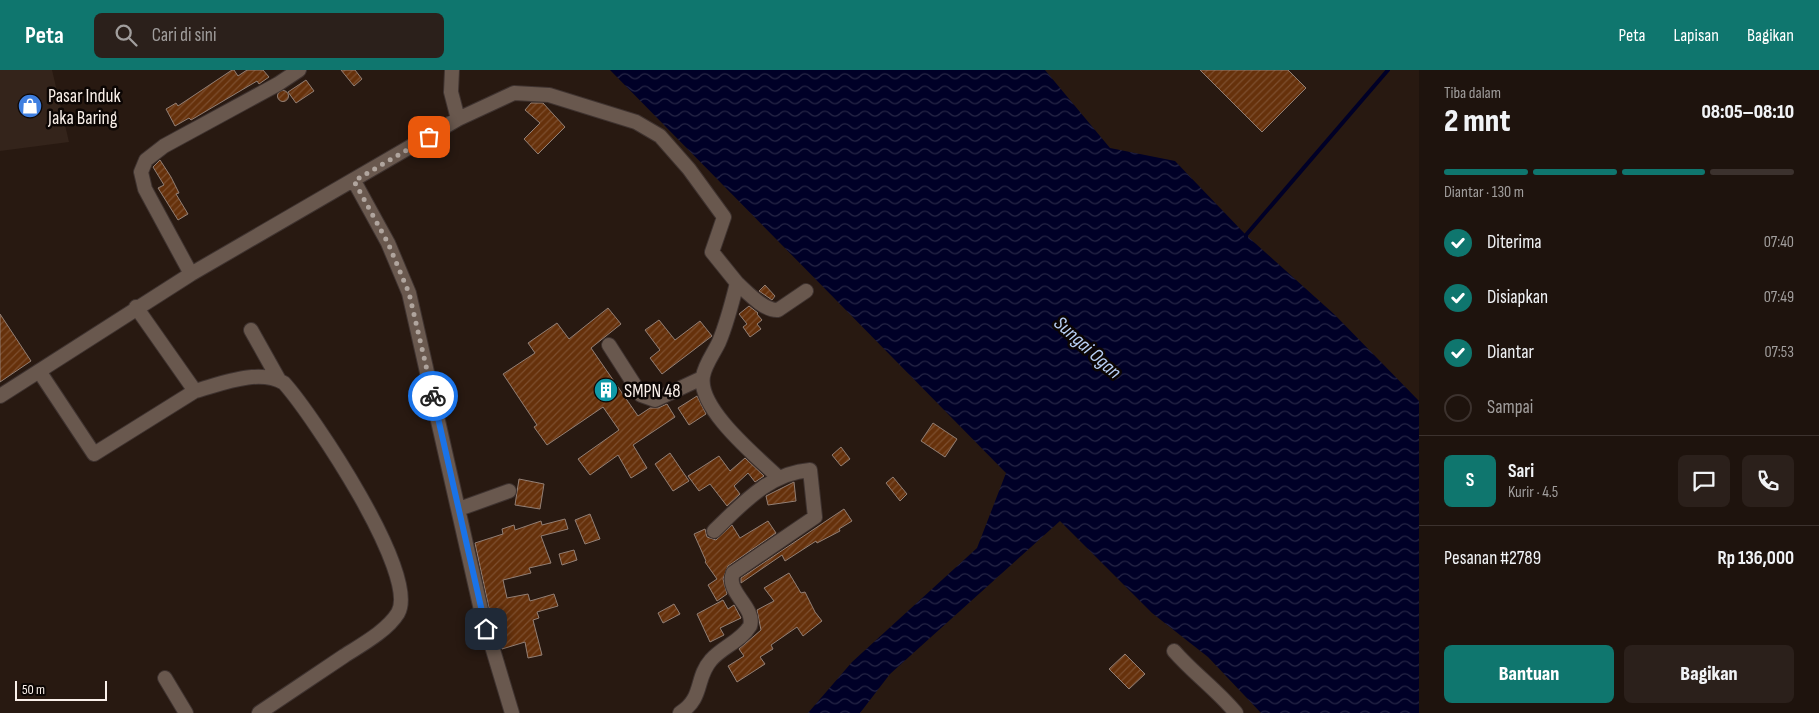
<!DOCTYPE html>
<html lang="id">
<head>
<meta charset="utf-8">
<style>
	body { margin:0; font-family:"Sofia Sans Condensed",sans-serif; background:#2b201b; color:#f1f3f6; height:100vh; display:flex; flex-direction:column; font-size:19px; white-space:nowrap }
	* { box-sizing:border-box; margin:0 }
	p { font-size:16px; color:#a19e9d }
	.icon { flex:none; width:28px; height:28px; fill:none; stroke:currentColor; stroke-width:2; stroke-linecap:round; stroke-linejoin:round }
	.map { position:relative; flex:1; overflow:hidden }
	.details { display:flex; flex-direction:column; background:#1e130d; width:400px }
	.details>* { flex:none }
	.scale { position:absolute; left:15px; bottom:12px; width:92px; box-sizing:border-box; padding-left:5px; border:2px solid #faf0ea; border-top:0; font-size:14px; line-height:18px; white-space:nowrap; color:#faf0ea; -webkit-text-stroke:4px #0c0604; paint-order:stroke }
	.pin { position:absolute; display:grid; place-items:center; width:42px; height:42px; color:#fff; margin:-21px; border-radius:10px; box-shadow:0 2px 8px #0006 }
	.courier { position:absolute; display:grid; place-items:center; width:50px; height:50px; margin:-25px; border:4px solid #1a73e8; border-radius:50%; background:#fff; color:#222; box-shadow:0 1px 6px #0007 }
	.headline em { font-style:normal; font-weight:800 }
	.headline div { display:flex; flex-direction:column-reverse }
	.headline { display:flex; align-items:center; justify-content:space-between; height:85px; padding:0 25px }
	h1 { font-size:32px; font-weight:800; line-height:38px }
	.bar { display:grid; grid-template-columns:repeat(4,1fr); gap:8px 5px; align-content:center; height:60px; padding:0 25px }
	.bar i { height:6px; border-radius:4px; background:#3c322e }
	.bar .selected { background:#0f766e }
	.bar p { grid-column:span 4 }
	.line { display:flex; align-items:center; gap:12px; padding:0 25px; border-top:1px solid #3c322e }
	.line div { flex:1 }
	.round { display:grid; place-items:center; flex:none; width:52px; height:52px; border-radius:8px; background:#2b201b }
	ol { padding:0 25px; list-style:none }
	li { display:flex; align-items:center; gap:15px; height:55px }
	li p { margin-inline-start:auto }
	li .icon { padding:5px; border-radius:50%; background:#0f766e; color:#fff; stroke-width:4 }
	li:last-child { color:#a19e9d }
	li i { width:28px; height:28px; border:2px solid #3c322e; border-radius:50% }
	.cta { display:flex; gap:10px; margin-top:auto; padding:10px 25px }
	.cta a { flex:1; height:58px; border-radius:8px; background:#0f766e; color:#fff; font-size:20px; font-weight:800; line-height:58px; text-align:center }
	.cta a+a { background:#2b201b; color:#f1f3f6 }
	header { display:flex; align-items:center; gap:30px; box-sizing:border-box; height:70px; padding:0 25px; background:#0f766e; color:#fff }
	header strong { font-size:24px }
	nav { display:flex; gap:28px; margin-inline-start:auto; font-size:18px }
	.search { width:350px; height:45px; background:#2b201b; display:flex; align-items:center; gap:12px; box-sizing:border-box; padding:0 18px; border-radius:8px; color:#a19e9d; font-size:19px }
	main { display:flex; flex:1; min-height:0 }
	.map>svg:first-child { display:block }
	.commercial { fill:#34241b }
	.water { fill:url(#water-waves) }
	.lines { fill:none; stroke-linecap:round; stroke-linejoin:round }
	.stream { stroke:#000027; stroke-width:4 }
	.building { fill:url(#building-hatch); stroke:#927f75 }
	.street-casing { stroke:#3f3330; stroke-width:16 }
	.street { stroke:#69584e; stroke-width:14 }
	.done { stroke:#b0a59e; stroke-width:5; stroke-dasharray:0 9 }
	.route { stroke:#1a73e8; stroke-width:6 }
	.labels { text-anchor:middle; stroke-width:5; stroke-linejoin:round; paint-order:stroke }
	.poi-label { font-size:19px; fill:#faf0ea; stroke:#0c0604; text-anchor:start }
	.water-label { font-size:20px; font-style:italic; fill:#b8cff4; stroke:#0c0604 }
</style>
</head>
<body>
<header>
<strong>Peta</strong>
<div class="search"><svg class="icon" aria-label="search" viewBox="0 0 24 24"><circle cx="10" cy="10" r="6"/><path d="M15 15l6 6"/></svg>Cari di sini</div>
<nav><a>Peta</a><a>Lapisan</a><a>Bagikan</a></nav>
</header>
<main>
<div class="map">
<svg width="1419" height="643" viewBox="0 0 1419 643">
	<defs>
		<pattern id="water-waves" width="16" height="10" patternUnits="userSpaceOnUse" patternTransform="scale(1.25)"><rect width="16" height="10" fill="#000027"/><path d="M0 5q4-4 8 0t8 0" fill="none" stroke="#262646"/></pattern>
		<pattern id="building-hatch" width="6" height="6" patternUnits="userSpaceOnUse" patternTransform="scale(1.25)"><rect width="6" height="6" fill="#66310b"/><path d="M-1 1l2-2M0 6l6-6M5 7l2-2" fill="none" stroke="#7d4f2f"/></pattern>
	</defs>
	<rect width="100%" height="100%" fill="#281911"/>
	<path class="commercial" d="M0 0H52L69 72 0 81Z"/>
	<path class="water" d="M610 0H1045L1110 78 1175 91 1246 165 1335 245 1419 331V643H1261L1208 587 1152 543 1060 451 890 604 860 643H808L852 592 977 478 1006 403Z"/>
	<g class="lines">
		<path class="stream" d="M1246 170V165L1388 0"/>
	</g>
	<path class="building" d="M232 0H234L238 6 247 0H263L269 7 259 14 257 11 191 50 189 48 175 56 166 39 176 33 178 36Z
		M341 0H355L362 9 354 16Z
		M1200 0H1288L1306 18 1262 62Z
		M306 10 314 21 296 33 288 22Z
		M277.5 26a5.5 5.5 0 1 1 11 0a5.5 5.5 0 1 1-11 0Z
		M531 33H543L565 57 538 84 524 69 540 53 525 40Z
		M160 90 171 107 179 123 176 124 188 144 178 150 158 118 164 115 153 97Z
		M765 215 775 226 772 230 759 221Z
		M749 236 758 243 757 244 762 250 757 254 761 259 750 267 743 257 747 254 739 244Z
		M608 238 621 254 591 278 638 346 650 338H658L667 334 675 347 633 375 647 398 631 408 618 385 590 405 578 389 619 360 603 337 547 375 534 357 537 355 503 304 535 283 528 273 557 253 569 269Z
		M0 244 31 291 0 312Z
		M659 250 675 270 700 251 712 266 662 304 650 288 660 280 645 260Z
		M697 326 706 344 689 355 678 338Z
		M933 353 957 369 945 387 921 371Z
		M841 377 850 389 841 396 832 385Z
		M670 383 689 411 673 421 655 394Z
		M719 386 730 401 745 388 764 406 755 412 748 403 734 416 740 424 727 436 710 414 699 421 688 406Z
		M893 407 907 424 900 431 886 413Z
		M519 409 544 414 540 439 515 435Z
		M794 412 796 431 768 435 766 426Z
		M844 439 852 451 839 459 840 461 817 473 816 471 785 491 782 485 741 513V508Z
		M590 444 600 469 585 474 575 450Z
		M565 449 568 459 541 466 551 493 529 498 531 503 503 510 507 528 528 524 530 531 554 524 558 536 537 542 539 548 533 550 542 585 528 588 525 572 502 579 494 540H490L489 538 475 473 503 464 502 459 514 455 515 460 541 451 542 455Z
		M768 451 776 463 728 496 723 509 727 524 717 531 708 515 717 509 705 492 706 491 694 464 705 459 707 467 716 470 732 455 740 468Z
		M574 480 577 490 562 495 559 484Z
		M789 503 801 523 805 522 815 542 822 551 803 566 797 557 771 575 773 579 760 587 765 594 737 612 728 596 744 586 739 579 761 560 757 540 774 531 764 518Z
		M723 530 728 539 734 535 741 548 720 558 724 565 710 572 697 544Z
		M674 534 680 544 663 553 658 543Z
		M1125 584 1145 604 1129 619 1109 599Z"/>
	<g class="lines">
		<g class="street-casing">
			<path id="street" d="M452 0 451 22 458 49
				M354 111 388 173 409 223 481 540 512 643
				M191 204 145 119 141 102 146 90 164 76 278 14 299 0
				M737 213C747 222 764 241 778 240L806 221
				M136 237 195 321C221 314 259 298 284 313 312 344 420 505 398 543 387 561 361 575 344 586 316 605 287 624 259 643
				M251 260 279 310
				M609 275 641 325 655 330 702 308
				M39 301 94 384 195 321
				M0 326 191 204 458 49 514 23 549 25 636 52 660 66 689 99 724 147 712 182 737 213C732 233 727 253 719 272 714 283 705 294 703 306 697 338 756 386 778 407
				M459 439 509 421
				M1174 581C1193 603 1217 620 1236 643
				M165 608 186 643
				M680 643C704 628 695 608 711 590 722 577 741 571 750 556 756 537 725 522 733 503L815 447 810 400C769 403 742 434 714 461"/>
		</g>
		<use href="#street" class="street"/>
	</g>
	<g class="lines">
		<path class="done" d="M429 67 354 111 388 173 409 223 433 326"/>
		<path class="route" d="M433 326 486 559"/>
	</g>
	<defs>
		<g id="shop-disc" transform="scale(1.25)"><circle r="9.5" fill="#3f7fe0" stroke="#0c0604"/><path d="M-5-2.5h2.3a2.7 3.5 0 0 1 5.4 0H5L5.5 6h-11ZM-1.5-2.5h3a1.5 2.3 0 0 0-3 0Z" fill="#fff"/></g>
		<g id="building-disc" transform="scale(1.25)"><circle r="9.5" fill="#0f9aa8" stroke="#0c0604"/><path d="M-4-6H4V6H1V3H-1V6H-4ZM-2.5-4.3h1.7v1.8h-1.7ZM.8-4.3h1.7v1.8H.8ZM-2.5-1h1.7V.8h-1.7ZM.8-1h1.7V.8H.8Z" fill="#fff"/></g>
	</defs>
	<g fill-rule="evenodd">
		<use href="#shop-disc" x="30" y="36"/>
		<use href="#building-disc" x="606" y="320"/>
	</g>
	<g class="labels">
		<g class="poi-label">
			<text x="48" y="32">Pasar Induk<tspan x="48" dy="22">Jaka Baring</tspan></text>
			<text x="624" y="327">SMPN 48</text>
		</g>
		<g class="water-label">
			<text transform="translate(1088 277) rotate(42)" y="7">Sungai Ogan</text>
		</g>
	</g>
</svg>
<div class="scale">50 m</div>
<div class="pin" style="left:429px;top:67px;background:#ea580c"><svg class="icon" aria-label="bag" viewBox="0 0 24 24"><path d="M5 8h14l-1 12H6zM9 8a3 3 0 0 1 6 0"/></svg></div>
<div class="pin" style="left:486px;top:559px;background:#1f2937"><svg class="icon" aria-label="home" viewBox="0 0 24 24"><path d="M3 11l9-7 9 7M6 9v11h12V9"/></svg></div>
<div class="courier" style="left:433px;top:326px"><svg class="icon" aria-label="bike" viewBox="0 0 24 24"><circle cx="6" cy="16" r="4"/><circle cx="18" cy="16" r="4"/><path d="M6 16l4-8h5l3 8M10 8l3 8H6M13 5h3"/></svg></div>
</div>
<section class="details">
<div class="headline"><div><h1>2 mnt</h1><p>Tiba dalam</p></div><em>08:05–08:10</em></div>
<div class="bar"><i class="selected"></i><i class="selected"></i><i class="selected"></i><i></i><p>Diantar · 130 m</p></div>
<ol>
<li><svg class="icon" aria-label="check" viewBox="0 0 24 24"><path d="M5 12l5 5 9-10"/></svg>Diterima<p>07:40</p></li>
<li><svg class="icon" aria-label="check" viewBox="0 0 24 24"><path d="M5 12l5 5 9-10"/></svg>Disiapkan<p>07:49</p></li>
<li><svg class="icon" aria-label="check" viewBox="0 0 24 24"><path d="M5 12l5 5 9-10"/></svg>Diantar<p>07:53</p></li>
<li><i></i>Sampai</li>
</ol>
<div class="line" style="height:90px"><b class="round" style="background:#0f766e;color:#fff">S</b><div><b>Sari</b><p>Kurir · 4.5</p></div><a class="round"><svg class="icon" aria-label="chat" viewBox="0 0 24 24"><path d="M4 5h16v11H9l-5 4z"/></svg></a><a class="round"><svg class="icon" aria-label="phone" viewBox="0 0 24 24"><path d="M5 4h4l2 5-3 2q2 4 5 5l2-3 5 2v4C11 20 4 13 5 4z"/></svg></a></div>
<div class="line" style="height:65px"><div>Pesanan #2789</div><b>Rp 136,000</b></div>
<div class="cta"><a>Bantuan</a><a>Bagikan</a></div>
</section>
</main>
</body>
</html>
